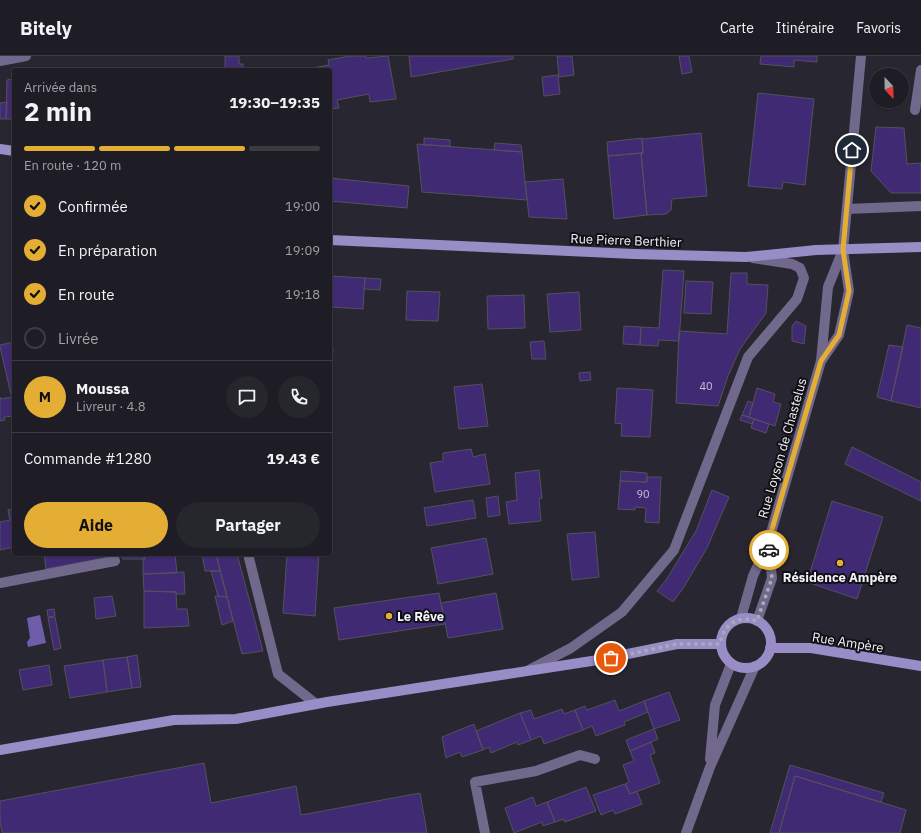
<!DOCTYPE html>
<html lang="fr">
<head>
<meta charset="utf-8">
<style>
	body { margin:0; font-family:"IBM Plex Sans",sans-serif; background:#26262d; color:#f1f3f6; height:100vh; display:flex; flex-direction:column; font-size:15px; white-space:nowrap }
	* { box-sizing:border-box; margin:0 }
	p { font-size:13px; color:#a1a2a7 }
	.icon { flex:none; width:22px; height:22px; fill:none; stroke:currentColor; stroke-width:2; stroke-linecap:round; stroke-linejoin:round }
	.map { position:relative; flex:1; overflow:hidden }
	.drawer { position:absolute; left:12px; top:12px; width:320px; height:488px; display:flex; flex-direction:column; background:#1e1d25; border-radius:4px; box-shadow:0 1px 3px #0004,0 0 0 1px #3c3b42 }
	.drawer>* { flex:none }
	.needle { width:26px; rotate:158deg }
	.buttons { position:absolute; left:869px; top:12px; display:grid; gap:8px }
	.buttons a { display:grid; place-items:center; width:40px; height:40px; border-radius:50%; background:#1e1d25; box-shadow:0 1px 3px #0004,0 0 0 1px #3c3b42; font-size:20px }
	.pin { position:absolute; display:grid; place-items:center; width:34px; height:34px; color:#fff; margin:-17px; border:2px solid #fff; border-radius:50%; box-shadow:0 1px 4px #0007 }
	.courier { position:absolute; display:grid; place-items:center; width:40px; height:40px; margin:-20px; border:3px solid #e4ae35; border-radius:50%; background:#fff; color:#222; box-shadow:0 1px 5px #0007 }
	.overview em { font-style:normal; font-weight:700 }
	.overview div { display:flex; flex-direction:column-reverse }
	.overview { display:flex; align-items:center; justify-content:space-between; height:68px; padding:0 12px }
	h1 { font-size:26px; font-weight:700; line-height:30px }
	.bar { display:grid; grid-template-columns:repeat(4,1fr); gap:6px 4px; align-content:center; height:48px; padding:0 12px }
	.bar i { height:5px; border-radius:3px; background:#3c3b42 }
	.bar .current { background:#e4ae35 }
	.bar p { grid-column:span 4 }
	.line { display:flex; align-items:center; gap:10px; padding:0 12px; border-top:1px solid #3c3b42 }
	.line div { flex:1 }
	.round { display:grid; place-items:center; flex:none; width:42px; height:42px; border-radius:21px; background:#26262d }
	ol { padding:0 12px; list-style:none }
	li { display:flex; align-items:center; gap:12px; height:44px }
	li p { margin-inline-start:auto }
	li .icon { padding:4px; border-radius:50%; background:#e4ae35; color:#111; stroke-width:4 }
	li:last-child { color:#a1a2a7 }
	li i { width:22px; height:22px; border:2px solid #3c3b42; border-radius:50% }
	.button { display:flex; gap:8px; margin-top:auto; padding:8px 12px }
	.button a { flex:1; height:46px; border-radius:24px; background:#e4ae35; color:#111; font-size:16px; font-weight:700; line-height:46px; text-align:center }
	.button a+a { background:#26262d; color:#f1f3f6 }
	header { display:flex; align-items:center; gap:24px; box-sizing:border-box; height:56px; padding:0 20px; background:#1e1d25; border-bottom:1px solid #3c3b42 }
	header strong { font-size:19px }
	nav { display:flex; gap:22px; margin-inline-start:auto; font-size:14px }
	.map>svg:first-child { display:block }
	.water { fill:#6f5cab }
	.building { fill:#402a74; stroke:#53515c }
	.lines { fill:none; stroke-linecap:round; stroke-linejoin:round }
	.lane { stroke:#70698c; stroke-width:10 }
	.street { stroke:#70698c; stroke-width:10 }
	.secondary { stroke:#988dc6; stroke-width:10 }
	.done { stroke:#acabb3; stroke-width:4; stroke-dasharray:0 7.2 }
	.route { stroke:#e4ae35; stroke-width:5 }
	.poi-dot { fill:#e4ae35; stroke:#111015; stroke-width:1.5 }
	.labels { text-anchor:middle; stroke-width:4; stroke-linejoin:round; paint-order:stroke }
	.number-label { font-size:11px; fill:#c6c0d8 }
	.street-label { font-size:13px; fill:#f3f2f9; stroke:#111015 }
	.poi-label { font-size:13px; font-weight:bold; fill:#f3f2f9; stroke:#111015 }
</style>
</head>
<body>
<header>
<strong>Bitely</strong>
<nav><a>Carte</a><a>Itinéraire</a><a>Favoris</a></nav>
</header>
<div class="map">
<svg width="921" height="777" viewBox="0 0 921 777">
	<rect width="100%" height="100%" fill="#282731"/>
	<path class="water" d="M40 559 46 587 28 591 27 586 30 582 27 562Z"/>
	<path class="building" d="M225 0H239V8H243V14H225Z
		M350 0H366V2L388 0 396 43 370 46 369 38 337 44 339 52 330 53V14L307 13 329 9 328 4Z
		M409 0H513V3L411 21Z
		M557 0H572L574 19 559 21Z
		M679 0H689L692 16 682 18Z
		M761 0H817V6L794 4V11L760 8Z
		M266 12H289V14H266Z
		M558 19 560 38 544 40 542 21Z
		M14 23V63H6L7 24Z
		M758 37 814 43 805 129 783 126 782 133 748 130Z
		M7 46 6 63H0V47Z
		M876 71 904 72 907 108 921 107V137H891L871 115Z
		M701 77 707 140 672 143 671 154 666 158 647 159 641 97H643L642 83Z
		M424 82 450 84V90L424 89Z
		M642 82 643 97 608 100 607 86Z
		M495 87 521 89 522 96 494 94Z
		M417 88 522 96 527 144 422 136Z
		M641 97 647 159 614 163 608 100Z
		M330 122 409 130 407 152 330 145Z
		M563 123 567 163 529 161 525 126Z
		M663 214 684 215 679 285 659 284 658 290 640 289 641 271 659 272Z
		M731 217H747V228L768 229 766 257 740 293 728 320 718 350 676 347 679 275 727 278Z
		M330 220 365 222 363 253 330 251Z
		M365 222 381 223 380 234 364 233Z
		M686 225 713 226 711 258 684 257Z
		M407 235 440 236 438 265 406 264Z
		M579 236 581 274 550 276 547 238Z
		M524 239 525 272 488 273 487 240Z
		M796 265 806 270 804 288 792 285V270Z
		M907 269 921 272V352L891 345Z
		M624 270 641 271 640 289 623 288Z
		M544 285 546 303H532L530 286Z
		M14 286V351L0 291V289Z
		M889 289 903 291 891 345 877 341Z
		M330 292H333L330 338Z
		M590 316 591 324 580 325 579 317Z
		M482 328 488 370 459 373 454 331Z
		M617 332 653 334 650 381 621 380 622 368 615 367Z
		M757 332 775 338 773 346 781 348 775 370 749 361Z
		M0 341V343L12 341 14 351V360L4 361 5 364 0 365Z
		M748 345 753 347 749 361 742 359Z
		M742 359 754 363 752 368 740 364Z
		M754 363 769 368 766 377 751 372Z
		M852 391 921 426V445L845 408Z
		M471 393 473 401 485 398 490 428 435 436 430 407 443 405V397Z
		M539 414 542 442 539 443 541 465 509 468 506 446 517 444 515 417Z
		M621 415 647 417V426L620 425Z
		M647 421H661L659 467 645 466 646 452 635 451V454L618 453 620 425 647 426Z
		M712 434 729 441 707 492 684 531 673 546 657 535 666 524 696 475Z
		M498 440 500 459 488 461 486 442Z
		M473 444 476 462 427 470 424 452Z
		M832 445 883 461 857 543 807 526Z
		M14 453V491L0 494V466L10 464 8 454Z
		M595 476 599 521 572 524 567 478Z
		M486 482 493 518 438 528 431 492Z
		M44 498H109V501L46 513Z
		M121 498H152L144 499 145 503H123Z
		M152 498H175L177 517 143 518V503H145L144 499Z
		M202 498H216L220 515H205Z
		M216 498H237L263 595 242 598Z
		M287 498H319L315 560 283 557Z
		M211 515H220L227 541 218 540Z
		M184 516 185 538H176V536L144 535 143 518Z
		M144 535 176 536 177 553H187L189 570 144 572Z
		M439 537 445 568 339 584 334 552Z
		M496 537 503 573 448 582 441 547Z
		M112 540 116 560 96 563 94 542Z
		M215 540 227 541 233 565 222 569Z
		M54 553 55 560 48 561 47 554Z
		M55 561 61 592 54 594 48 562Z
		M137 599 141 631 132 632 127 601Z
		M127 601 132 632 107 636 103 604Z
		M103 604 107 636 70 642 64 610Z
		M49 609 52 629 23 634 19 614Z
		M669 636 680 664 654 673 644 645Z
		M615 644 619 655 644 645 648 656 624 666 625 669 596 680 592 670 583 674 575 654 585 650 587 654Z
		M562 653 564 658 575 654 583 674 544 688 541 680 531 684 520 657 531 654 534 663Z
		M520 657 531 684 518 689 517 686 491 697 489 691 483 694 476 675Z
		M474 668 483 694 462 701 460 696 446 702 442 681Z
		M654 673 658 683 630 695 626 684Z
		M651 686 655 697 650 699 660 727 630 738 625 728 629 726 623 709 634 705 630 695Z
		M204 707 211 747 296 730 301 759 420 737 427 777H2L0 765V745Z
		M790 709 884 737 881 746 795 720 779 777H770Z
		M795 720 906 754 900 777H779Z
		M625 728 630 738 637 735 642 748 615 758 613 754 601 759 593 739Z
		M586 731 596 755 565 766 564 763 555 766 547 746Z
		M533 741 536 750 547 746 555 766 543 770 542 766 514 777 505 752Z"/>
	<g class="lines">
		<path class="lane" d="M915 54 921 14
			M847 153 921 150"/>
		<path class="street" d="M0 5 26 0
			M822 304 839 279 849 235 843 194 861 0
			M248 498 278 618 316 648
			M0 527 115 505 113 498
			M741 562 753 520 768 487 821 305 828 231 843 194
			M757 565 772 522 768 487
			M529 614 571 592 622 556 674 494 748 301 797 243 804 222 800 212 792 208 753 202
			M710 703 715 649 731 608
			M485 777 475 726 536 715 580 699 595 703
			M686 777 710 711 755 610"/>
		<path class="secondary" d="M0 93 14 95
			M330 184 634 198 746 201 816 194 921 191
			M721 587a25 25 0 1 1 50 0a25 25 0 1 1-50 0Z
			M770 592H811L921 610
			M0 694 174 664 236 663 327 646 598 604 677 588H720"/>
	</g>
	<g class="lines">
		<path class="done" d="M611 602 677 588H720C723 568 738 559 757 565L772 522 769 494"/>
		<path class="route" d="M769 494 768 487 821 305 839 279 847 244 849 235 843 194 852 94"/>
	</g>
	<g class="poi-dot">
		<circle cx="840" cy="507" r="4"/>
		<circle cx="389" cy="560" r="4"/>
	</g>
	<g class="labels">
		<g class="number-label">
			<text x="706" y="334">40</text>
			<text x="643" y="442">90</text>
		</g>
		<g class="street-label">
			<text transform="translate(626 184) rotate(2)" y="5">Rue Pierre Berthier</text>
			<text transform="translate(782 392) rotate(-74)" y="5">Rue Loyson de Chastelus</text>
			<text transform="translate(848 586) rotate(9)" y="5">Rue Ampère</text>
		</g>
		<g class="poi-label">
			<text x="840" y="526">Résidence Ampère</text>
			<text x="397" y="565" text-anchor="start">Le Rêve</text>
		</g>
	</g>
</svg>
<div class="buttons">
<a><svg class="needle" viewBox="-14 -14 28 28"><path d="M0-13l5 13h-10z" fill="#e53935"/><path d="M0 13l5-13h-10z" fill="#a1a2a7"/></svg></a>
</div>
<div class="pin" style="left:611px;top:602px;background:#ea580c"><svg class="icon" aria-label="bag" viewBox="0 0 24 24"><path d="M5 8h14l-1 12H6zM9 8a3 3 0 0 1 6 0"/></svg></div>
<div class="pin" style="left:852px;top:94px;background:#1f2937"><svg class="icon" aria-label="home" viewBox="0 0 24 24"><path d="M3 11l9-7 9 7M6 9v11h12V9"/></svg></div>
<div class="courier" style="left:769px;top:494px"><svg class="icon" aria-label="car" viewBox="0 0 24 24"><path d="M5 17H2v-5l4-1 3-4h7l3 4 3 1v5h-3M9 17h6M6 11h13"/><circle cx="7" cy="17" r="2"/><circle cx="17" cy="17" r="2"/></svg></div>
<section class="drawer">
<div class="overview"><div><h1>2 min</h1><p>Arrivée dans</p></div><em>19:30–19:35</em></div>
<div class="bar"><i class="current"></i><i class="current"></i><i class="current"></i><i></i><p>En route · 120 m</p></div>
<ol>
<li><svg class="icon" aria-label="check" viewBox="0 0 24 24"><path d="M5 12l5 5 9-10"/></svg>Confirmée<p>19:00</p></li>
<li><svg class="icon" aria-label="check" viewBox="0 0 24 24"><path d="M5 12l5 5 9-10"/></svg>En préparation<p>19:09</p></li>
<li><svg class="icon" aria-label="check" viewBox="0 0 24 24"><path d="M5 12l5 5 9-10"/></svg>En route<p>19:18</p></li>
<li><i></i>Livrée</li>
</ol>
<div class="line" style="height:72px"><b class="round" style="background:#e4ae35;color:#111">M</b><div><b>Moussa</b><p>Livreur · 4.8</p></div><a class="round"><svg class="icon" aria-label="chat" viewBox="0 0 24 24"><path d="M4 5h16v11H9l-5 4z"/></svg></a><a class="round"><svg class="icon" aria-label="phone" viewBox="0 0 24 24"><path d="M5 4h4l2 5-3 2q2 4 5 5l2-3 5 2v4C11 20 4 13 5 4z"/></svg></a></div>
<div class="line" style="height:52px"><div>Commande #1280</div><b>19.43 €</b></div>
<div class="button"><a>Aide</a><a>Partager</a></div>
</section>
</div>
</body>
</html>
